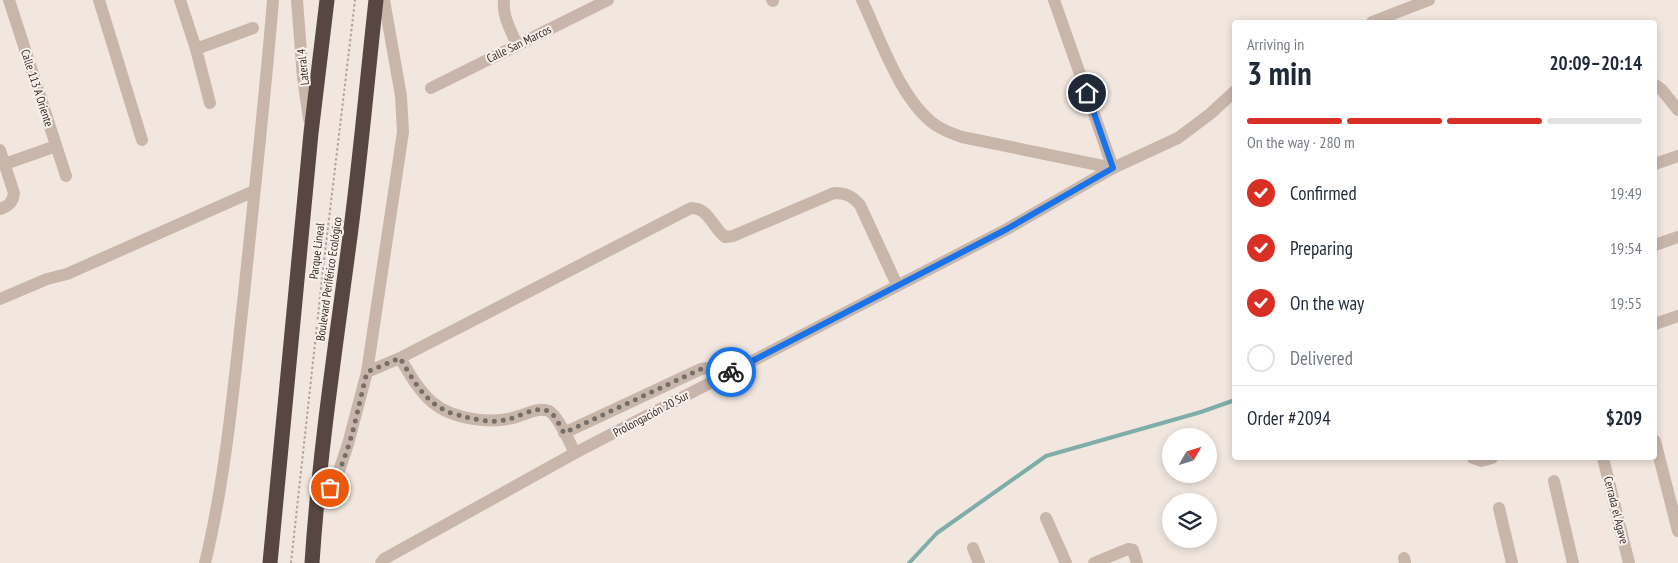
<!DOCTYPE html>
<html lang="en">
<head>
<meta charset="utf-8">
<style>
	body { margin:0; font-family:"PT Sans Narrow",sans-serif; background:#f6f6f7; color:#1f2937; height:100vh; display:flex; flex-direction:column; font-size:19px; white-space:nowrap }
	* { box-sizing:border-box; margin:0 }
	p { font-size:16px; color:#747a83 }
	.icon { flex:none; width:28px; height:28px; fill:none; stroke:currentColor; stroke-width:2; stroke-linecap:round; stroke-linejoin:round }
	.map { position:relative; flex:1; overflow:hidden }
	.panel { position:absolute; left:1232px; top:20px; width:425px; height:440px; display:flex; flex-direction:column; background:#fff; border-radius:5px; box-shadow:0 2px 8px #0003 }
	.panel>* { flex:none }
	.needle { width:32px; rotate:51deg }
	.fabs { position:absolute; left:1162px; top:428px; display:grid; gap:10px }
	.fabs a { display:grid; place-items:center; width:55px; height:55px; border-radius:50%; background:#fff; box-shadow:0 2px 8px #0003; font-size:25px }
	.pin { position:absolute; display:grid; place-items:center; width:42px; height:42px; color:#fff; margin:-21px; border:2px solid #fff; border-radius:50%; box-shadow:0 1px 5px #0007 }
	.courier { position:absolute; display:grid; place-items:center; width:50px; height:50px; margin:-25px; border:4px solid #1a73e8; border-radius:50%; background:#fff; color:#222; box-shadow:0 1px 6px #0007 }
	.summary em { font-style:normal; font-weight:600 }
	.summary div { display:flex; flex-direction:column-reverse }
	.summary { display:flex; align-items:center; justify-content:space-between; height:85px; padding:0 15px }
	h1 { font-size:32px; font-weight:600; line-height:38px }
	.bar { display:grid; grid-template-columns:repeat(4,1fr); gap:8px 5px; align-content:center; height:60px; padding:0 15px }
	.bar i { height:6px; border-radius:4px; background:#e0e1e3 }
	.bar .current { background:#d93025 }
	.bar p { grid-column:span 4 }
	.line { display:flex; align-items:center; gap:12px; padding:0 15px; border-top:1px solid #e0e1e3 }
	.line div { flex:1 }
	ol { padding:0 15px; list-style:none }
	li { display:flex; align-items:center; gap:15px; height:55px }
	li p { margin-inline-start:auto }
	li .icon { padding:5px; border-radius:50%; background:#d93025; color:#fff; stroke-width:4 }
	li:last-child { color:#747a83 }
	li i { width:28px; height:28px; border:2px solid #e0e1e3; border-radius:50% }
	.map>svg:first-child { display:block }
	.lines { fill:none; stroke-linecap:round; stroke-linejoin:round }
	.stream { stroke:#7fadaa; stroke-width:4 }
	.path { stroke:#b5a095; stroke-width:2; stroke-dasharray:2.5 2.5; stroke-linecap:butt }
	.minor { stroke:#c9b6ab; stroke-width:12 }
	.highway { stroke:#584642; stroke-width:15 }
	.done { stroke:#786e69; stroke-width:5; stroke-dasharray:0 9 }
	.route { stroke:#1a73e8; stroke-width:6 }
	.labels { text-anchor:middle; stroke-width:4; stroke-linejoin:round; paint-order:stroke }
	.street-label { font-size:12px; fill:#372d2a; stroke:#f9f1eb }
</style>
</head>
<body>
<div class="map">
<svg width="1678" height="563" viewBox="0 0 1678 563">
	<rect width="100%" height="100%" fill="#f1e7df"/>
	<g class="lines">
		<path class="stream" d="M909 563 937 533 1046 456 1201 412 1235 400"/>
		<path class="path" d="M291 563 324 261 355 0"/>
		<path class="minor" d="M9 0 66 176
			M99 0 142 140
			M180 0 196 49 210 103
			M297 0 303 78 309 119
			M504 0C502 16 511 30 517 45
			M772 0 773 1
			M862 0C880 38 901 102 937 126 945 131 953 134 962 137L1113 168
			M1054 0 1113 168
			M1372 22 1429 0
			M196 49 253 28
			M1655 85 1662 90 1678 110
			M431 88 608 0
			M0 150 14 193C13 202 9 206 0 209
			M5 164 56 146
			M1655 164 1678 156
			M1655 245 1678 237
			M0 299 47 279 67 274 254 191
			M1655 324 1678 316
			M400 358C409 373 418 390 432 402 453 420 494 425 519 416 529 413 539 407 549 411 558 416 570 443 575 453
			M367 372 400 358 691 208C709 208 712 227 725 237L733 236 834 193C846 193 852 196 860 205L897 285
			M564 433 701 369 708 368 729 373
			M1655 441 1678 531
			M1473 458 1481 461 1492 458
			M1603 458 1629 563
			M1554 481 1573 563
			M1499 508 1512 563
			M317 509 337 477 348 444 367 372 403 132 401 96 384 0
			M1046 518 1066 563
			M973 548 979 563
			M1404 558 1405 563
			M205 563C226 477 234 382 244 294 254 196 265 98 273 0
			M381 563 384 559 575 453 1007 229 1113 168 1178 138 1210 114 1235 91
			M1094 563 1128 549 1133 550 1137 563"/>
		<path class="highway" d="M270 563 311 133 327 0
			M312 563C319 456 335 350 349 244 360 163 367 81 376 0"/>
	</g>
	<g class="lines">
		<path class="done" d="M330 488C351 454 357 410 367 372L400 358C411 376 422 398 441 408 448 413 458 415 466 417 478 420 492 423 505 420 517 418 533 407 545 410 555 412 559 425 564 433L701 369 708 368 729 373 731 372"/>
		<path class="route" d="M731 372 1007 229 1113 168 1087 93"/>
	</g>
	<g class="labels">
		<g class="street-label">
			<text transform="translate(519 44) rotate(-26)" y="4">Calle San Marcos</text>
			<text transform="translate(303 67) rotate(-96)" y="4">Lateral 4</text>
			<text transform="translate(37 88) rotate(72)" y="4">Calle 113 A Oriente</text>
			<text transform="translate(317 251) rotate(-83)" y="4">Parque Lineal</text>
			<text transform="translate(329 279) rotate(-82)" y="4">Boulevard Periférico Ecológico</text>
			<text transform="translate(651 414) rotate(-28)" y="4">Prolongación 20 Sur</text>
			<text transform="translate(1616 510) rotate(76)" y="4">Cerrada el Agave</text>
		</g>
	</g>
</svg>
<div class="fabs">
<a><svg class="needle" viewBox="-14 -14 28 28"><path d="M0-13l5 13h-10z" fill="#e53935"/><path d="M0 13l5-13h-10z" fill="#747a83"/></svg></a>
<a><svg class="icon" aria-label="layers" viewBox="0 0 24 24"><path d="M12 4l9 5-9 5-9-5zM3 14l9 5 9-5"/></svg></a>
</div>
<div class="pin" style="left:330px;top:488px;background:#ea580c"><svg class="icon" aria-label="bag" viewBox="0 0 24 24"><path d="M5 8h14l-1 12H6zM9 8a3 3 0 0 1 6 0"/></svg></div>
<div class="pin" style="left:1087px;top:93px;background:#1f2937"><svg class="icon" aria-label="home" viewBox="0 0 24 24"><path d="M3 11l9-7 9 7M6 9v11h12V9"/></svg></div>
<div class="courier" style="left:731px;top:372px"><svg class="icon" aria-label="bike" viewBox="0 0 24 24"><circle cx="6" cy="16" r="4"/><circle cx="18" cy="16" r="4"/><path d="M6 16l4-8h5l3 8M10 8l3 8H6M13 5h3"/></svg></div>
<section class="panel">
<div class="summary"><div><h1>3 min</h1><p>Arriving in</p></div><em>20:09–20:14</em></div>
<div class="bar"><i class="current"></i><i class="current"></i><i class="current"></i><i></i><p>On the way · 280 m</p></div>
<ol>
<li><svg class="icon" aria-label="check" viewBox="0 0 24 24"><path d="M5 12l5 5 9-10"/></svg>Confirmed<p>19:49</p></li>
<li><svg class="icon" aria-label="check" viewBox="0 0 24 24"><path d="M5 12l5 5 9-10"/></svg>Preparing<p>19:54</p></li>
<li><svg class="icon" aria-label="check" viewBox="0 0 24 24"><path d="M5 12l5 5 9-10"/></svg>On the way<p>19:55</p></li>
<li><i></i>Delivered</li>
</ol>
<div class="line" style="height:65px"><div>Order #2094</div><b>$209</b></div>
</section>
</div>
</body>
</html>
